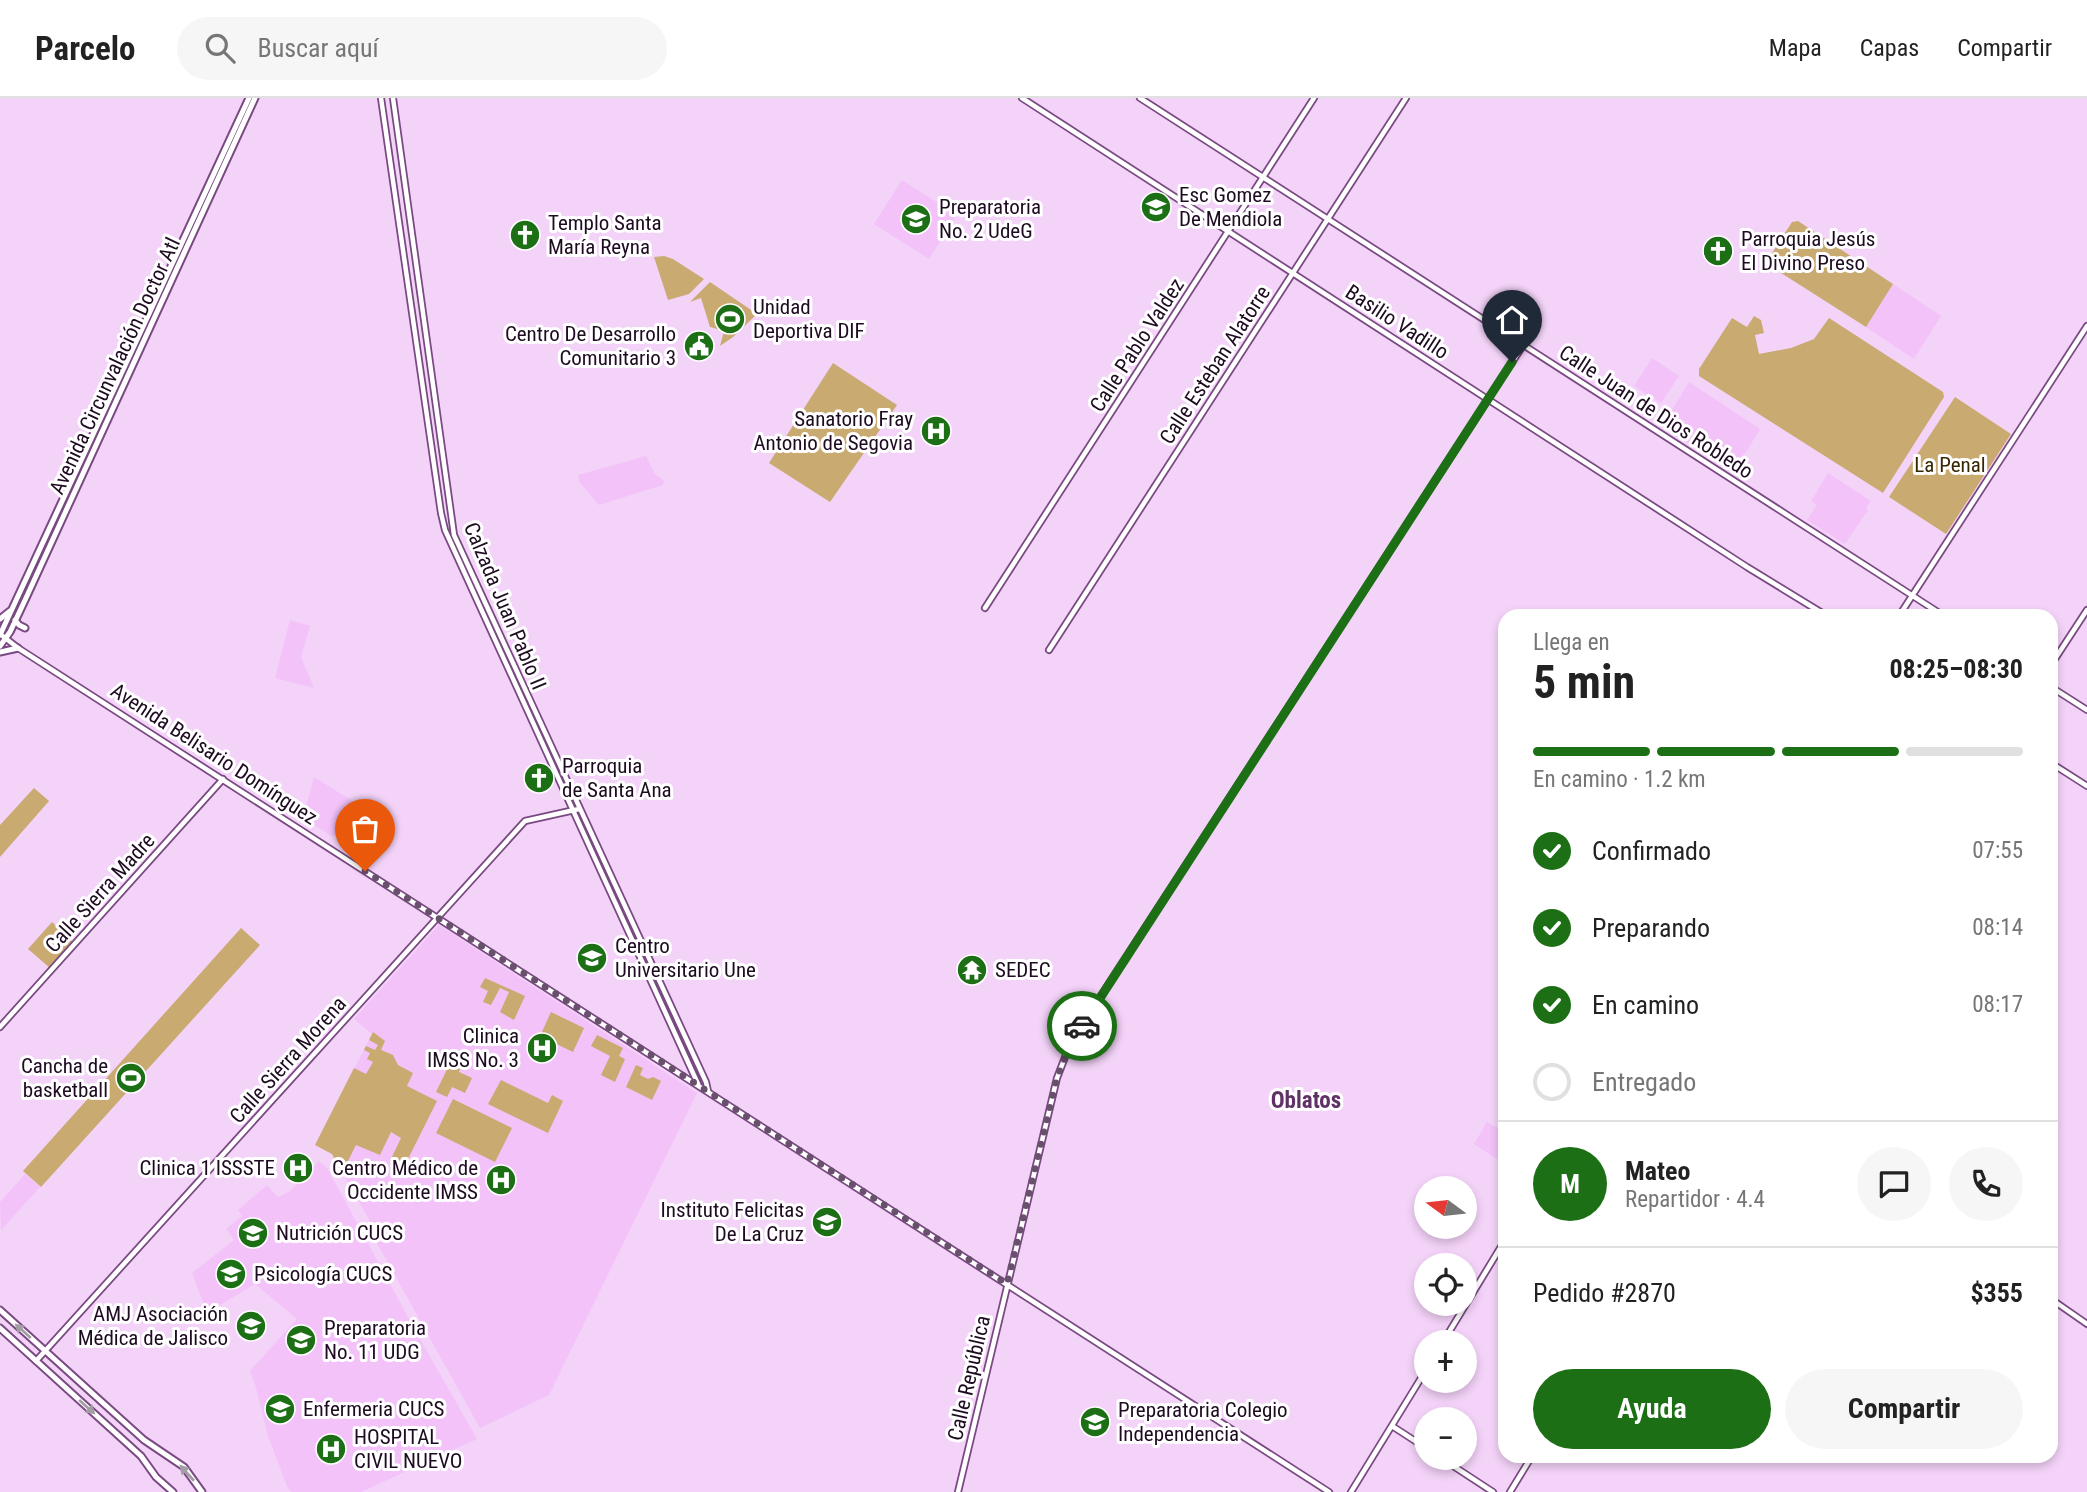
<!DOCTYPE html>
<html lang="es">
<head>
<meta charset="utf-8">
<style>
	body { margin:0; font-family:"Roboto Condensed",sans-serif; background:#f6f6f6; color:#222; height:100vh; display:flex; flex-direction:column; font-size:26px; white-space:nowrap }
	* { box-sizing:border-box; margin:0 }
	p { font-size:23px; color:#767676 }
	.icon { flex:none; width:38px; height:38px; fill:none; stroke:currentColor; stroke-width:2; stroke-linecap:round; stroke-linejoin:round }
	.map { position:relative; flex:1; overflow:hidden }
	.side { position:absolute; left:1498px; top:511px; width:560px; height:854px; display:flex; flex-direction:column; background:#fff; border-radius:21px; box-shadow:0 4px 10px #0003 }
	.side>* { flex:none }
	.needle { width:46px; rotate:285deg }
	.controls { position:absolute; left:1414px; top:1078px; display:grid; gap:14px }
	.controls a { display:grid; place-items:center; width:63px; height:63px; border-radius:50%; background:#fff; box-shadow:0 4px 10px #0003; font-size:35px }
	.pin { position:absolute; display:grid; place-items:center; width:60px; height:60px; color:#fff; margin:-72px -30px; border-radius:50% 50% 50% 0; rotate:-45deg; box-shadow:0 0 7px #0007 }
	.pin .icon { rotate:45deg }
	.courier { position:absolute; display:grid; place-items:center; width:70px; height:70px; margin:-35px; border:5px solid #1d6f16; border-radius:50%; background:#fff; color:#222; box-shadow:0 2px 9px #0007 }
	.head em { font-style:normal; font-weight:700 }
	.head div { display:flex; flex-direction:column-reverse }
	.head { display:flex; align-items:center; justify-content:space-between; height:119px; padding:0 35px }
	h1 { font-size:46px; font-weight:700; line-height:52px }
	.bar { display:grid; grid-template-columns:repeat(4,1fr); gap:10px 7px; align-content:center; height:84px; padding:0 35px }
	.bar i { height:9px; border-radius:5px; background:#e0e0e0 }
	.bar .active { background:#1d6f16 }
	.bar p { grid-column:span 4 }
	.line { display:flex; align-items:center; gap:18px; padding:0 35px; border-top:2px solid #e0e0e0 }
	.line div { flex:1 }
	.round { display:grid; place-items:center; flex:none; width:74px; height:74px; border-radius:37px; background:#f6f6f6 }
	ol { padding:0 35px; list-style:none }
	li { display:flex; align-items:center; gap:21px; height:77px }
	li p { margin-inline-start:auto }
	li .icon { padding:7px; border-radius:50%; background:#1d6f16; color:#fff; stroke-width:4 }
	li:last-child { color:#767676 }
	li i { width:38px; height:38px; border:4px solid #e0e0e0; border-radius:50% }
	.primary-button { display:flex; gap:14px; margin-top:auto; padding:14px 35px }
	.primary-button a { flex:1; height:80px; border-radius:42px; background:#1d6f16; color:#fff; font-size:28px; font-weight:700; line-height:80px; text-align:center }
	.primary-button a+a { background:#f6f6f6; color:#222 }
	header { display:flex; align-items:center; gap:42px; box-sizing:border-box; height:98px; padding:0 35px; background:#fff; border-bottom:2px solid #e0e0e0 }
	header strong { font-size:33px }
	nav { display:flex; gap:38px; margin-inline-start:auto; font-size:24px }
	.search { width:490px; height:63px; background:#f6f6f6; display:flex; align-items:center; gap:18px; box-sizing:border-box; padding:0 24px; border-radius:38px; color:#767676; font-size:26px }
	.map>svg:first-child { display:block }
	.built { fill:#f2c2f9 }
	.green { fill:#c9aa71 }
	.lines { fill:none; stroke-linecap:round; stroke-linejoin:round }
	.secondary-casing { stroke:#794981; stroke-width:8 }
	.primary-casing { stroke:#794981; stroke-width:9 }
	.secondary { stroke:#fff; stroke-width:4.5 }
	.primary { stroke:#fff; stroke-width:5 }
	.oneway { fill:#a59da6 }
	.done { stroke:#69506d; stroke-width:7; stroke-dasharray:0 12.6 }
	.route { stroke:#1d6f16; stroke-width:9 }
	.labels { text-anchor:middle; stroke-width:6; stroke-linejoin:round; paint-order:stroke }
	.poi-label { font-size:21px; fill:#1e0a21; stroke:#fff; text-anchor:start }
	.street-label { font-size:21px; fill:#1e0a21; stroke:#fff }
	.park-label { font-size:21px; fill:#382702; stroke:#fff }
	.neighbourhood-label { font-size:23px; font-weight:bold; fill:#5f3167; stroke:#fff }
</style>
</head>
<body>
<header>
<strong>Parcelo</strong>
<div class="search"><svg class="icon" aria-label="search" viewBox="0 0 24 24"><circle cx="10" cy="10" r="6"/><path d="M15 15l6 6"/></svg>Buscar aquí</div>
<nav><a>Mapa</a><a>Capas</a><a>Compartir</a></nav>
</header>
<div class="map">
<svg width="2087" height="1394" viewBox="0 0 2087 1394">
	<rect width="100%" height="100%" fill="#f4d3f9"/>
	<path class="built" d="M902 82 957 117 929 161 874 126Z
		M1893 186 1941 218 1914 261 1866 229Z
		M1652 260 1679 278 1661 305 1634 288Z
		M1689 284 1760 331 1734 374 1662 328Z
		M646 358 655 376 664 383 663 387 599 407 580 385 578 377Z
		M1828 375 1871 403 1866 410 1868 412 1845 446 1807 422 1817 407 1811 403Z
		M290 522 310 528 301 559 314 590 275 580Z
		M314 679 359 707 340 729 333 739 303 720Z
		M439 827 697 995 549 1297 480 1330 373 1138 372 1127 332 1056 315 1047 372 936 354 921Z
		M1487 1024 1505 1034 1503 1065 1474 1046Z
		M319 1063 327 1070 420 1241 477 1341 361 1394H291L287 1388 268 1338 255 1286 250 1273 297 1221 255 1186 207 1215 192 1175 234 1142 226 1131 242 1118 238 1112 267 1087 278 1099 290 1093Z
		M25 1076 40 1089 1 1132 0 1104Z"/>
	<path class="green" d="M1798 123 1893 186 1866 229 1770 168 1767 163 1792 124Z
		M664 158 673 161 704 181 689 196 668 202 654 159Z
		M710 184 757 216 733 239 720 248 724 233 710 229 701 200 690 204Z
		M1754 218 1761 222 1764 235 1755 237 1759 256 1791 250 1814 241 1829 220 1943 294 1944 299 1883 395 1699 278V271L1732 220 1747 229Z
		M833 265 897 307 830 404 769 365Z
		M1955 299 2011 336 1946 436 1889 399Z
		M34 690 49 703 0 759V727Z
		M52 824 73 844 50 870 28 851Z
		M241 830 260 847 41 1089 23 1073Z
		M485 880 525 898 514 922 500 914 509 894 500 890 491 907 483 904 488 893 480 889Z
		M551 914 584 930 573 954 540 938Z
		M373 934 385 943 381 952 393 957 398 967 413 975 407 988 437 1003 404 1069 399 1067 401 1063 395 1060 392 1064 390 1063 401 1040 391 1034 380 1057 356 1047 342 1075 332 1056 315 1047 354 970 366 976 373 964 367 961 370 955 364 952 366 948 375 952 378 947 369 942Z
		M597 937 623 950 619 958 625 961 615 984 601 977 610 958 591 948Z
		M451 963 461 968 459 974 472 980 465 995 452 989 447 999 436 994Z
		M636 967 643 970 640 977 648 981 653 979 661 983 652 1002 626 989Z
		M501 982 548 1005 552 997 563 1003 548 1035 488 1006Z
		M453 1001 512 1030 495 1064 436 1035Z"/>
	<g class="lines">
		<g class="secondary-casing">
			<path id="secondary" d="M381 0 441 415 445 432 698 986
				M393 0 454 437 706 984 708 993
				M1022 0 1747 469 1827 518
				M1140 0 1944 518
				M985 510 1314 0
				M1899 518 2087 228
				M0 536 18 550 1329 1394
				M1049 552 1406 0
				M2051 567 2087 512
				M2051 589 2087 612
				M2051 665 2087 688
				M0 929 223 681
				M2051 1201 2087 1226
				M1443 1244 1505 1142
				M36 1263 525 723 579 711
				M1392 1328 1426 1350
				M1441 1360 1493 1394
				M958 1394 1057 980 1067 954 1089 916 1524 246
				M1351 1394 1426 1272
				M1510 1394 1532 1358"/>
		</g>
		<g class="primary-casing">
			<path id="primary" d="M0 521 10 513
				M15 522 19 527 25 530
				M0 537 249 0
				M0 548 10 534 26 500 255 0
				M0 554 18 550
				M0 1212 144 1342 184 1369 202 1394
				M0 1230 141 1358 156 1379 173 1394"/>
		</g>
		<use href="#secondary" class="secondary"/>
		<use href="#primary" class="primary"/>
	</g>
	<defs><path id="oneway-solid" d="M-6-.8H1V-3.2L6.5 0L1 3.2V.8H-6Z" transform="scale(1.75)"/></defs>
	<g class="oneway">
		<use href="#oneway-solid" transform="translate(23 1233) rotate(-138)"/>
		<use href="#oneway-solid" transform="translate(87 1309) rotate(42)"/>
		<use href="#oneway-solid" transform="translate(187 1375) rotate(-132)"/>
	</g>
	<g class="lines">
		<path class="done" d="M365 773 1007 1186 1057 980 1067 954 1082 928"/>
		<path class="route" d="M1082 928 1512 264"/>
	</g>
	<defs>
		<g id="university-disc" transform="scale(1.575)"><circle r="9.5" fill="#1d6f16" stroke="#fff"/><path d="M0-5L7-2L0 1L-7-2ZM-4 1L0 2.5L4 1V4Q0 6-4 4Z" fill="#fff"/></g>
		<g id="church-disc" transform="scale(1.575)"><circle r="9.5" fill="#1d6f16" stroke="#fff"/><path d="M-1.2-6h2.4v3.5h3.3v2.4h-3.3V6h-2.4V-.1h-3.3v-2.4h3.3Z" fill="#fff"/></g>
		<g id="stadium-disc" transform="scale(1.575)"><circle r="9.5" fill="#1d6f16" stroke="#fff"/><path d="M0-5a6.5 5 0 1 0 0 10a6.5 5 0 1 0 0-10ZM-3.5-1.8h7v3.6h-7Z" fill="#fff"/></g>
		<g id="civic-disc" transform="scale(1.575)"><circle r="9.5" fill="#1d6f16" stroke="#fff"/><path d="M-.6-6.5H3V-4.5H.6V-3L4-1V1h2V6H-6V1h2V-1L-.6-3ZM-1.2 2.5V6h2.4V2.5Z" fill="#fff"/></g>
		<g id="hospital-disc" transform="scale(1.575)"><circle r="9.5" fill="#1d6f16" stroke="#fff"/><path d="M-5-5h3v3.5h4V-5h3V5h-3V1.5h-4V5h-3Z" fill="#fff"/></g>
		<g id="temple-disc" transform="scale(1.575)"><circle r="9.5" fill="#1d6f16" stroke="#fff"/><path d="M0-6L5-2H3V0L6.5 2.5H4V6H1.5V3h-3V6H-4V2.5H-6.5L-3 0V-2H-5Z" fill="#fff"/></g>
	</defs>
	<g fill-rule="evenodd">
		<use href="#university-disc" x="1156" y="109"/>
		<use href="#university-disc" x="916" y="121"/>
		<use href="#church-disc" x="525" y="137"/>
		<use href="#church-disc" x="1718" y="153"/>
		<use href="#stadium-disc" x="730" y="221"/>
		<use href="#civic-disc" x="699" y="248"/>
		<use href="#hospital-disc" x="936" y="333"/>
		<use href="#church-disc" x="539" y="680"/>
		<use href="#university-disc" x="592" y="860"/>
		<use href="#temple-disc" x="972" y="872"/>
		<use href="#hospital-disc" x="542" y="950"/>
		<use href="#stadium-disc" x="131" y="980"/>
		<use href="#hospital-disc" x="298" y="1070"/>
		<use href="#hospital-disc" x="501" y="1082"/>
		<use href="#university-disc" x="827" y="1124"/>
		<use href="#university-disc" x="253" y="1135"/>
		<use href="#university-disc" x="231" y="1176"/>
		<use href="#university-disc" x="251" y="1228"/>
		<use href="#university-disc" x="301" y="1242"/>
		<use href="#university-disc" x="280" y="1311"/>
		<use href="#university-disc" x="1095" y="1324"/>
		<use href="#hospital-disc" x="331" y="1351"/>
	</g>
	<g class="labels">
		<g class="poi-label">
			<text x="1179" y="104">Esc Gomez<tspan x="1179" dy="24">De Mendiola</tspan></text>
			<text x="939" y="116">Preparatoria<tspan x="939" dy="24">No. 2 UdeG</tspan></text>
			<text x="548" y="132">Templo Santa<tspan x="548" dy="24">María Reyna</tspan></text>
			<text x="1741" y="148">Parroquia Jesús<tspan x="1741" dy="24">El Divino Preso</tspan></text>
			<text x="753" y="216">Unidad<tspan x="753" dy="24">Deportiva DIF</tspan></text>
			<text x="676" y="243" text-anchor="end">Centro De Desarrollo<tspan x="676" dy="24">Comunitario 3</tspan></text>
			<text x="913" y="328" text-anchor="end">Sanatorio Fray<tspan x="913" dy="24">Antonio de Segovia</tspan></text>
			<text x="562" y="675">Parroquia<tspan x="562" dy="24">de Santa Ana</tspan></text>
			<text x="615" y="855">Centro<tspan x="615" dy="24">Universitario Une</tspan></text>
			<text x="995" y="879">SEDEC</text>
			<text x="519" y="945" text-anchor="end">Clinica<tspan x="519" dy="24">IMSS No. 3</tspan></text>
			<text x="108" y="975" text-anchor="end">Cancha de<tspan x="108" dy="24">basketball</tspan></text>
			<text x="275" y="1077" text-anchor="end">Clinica 1 ISSSTE</text>
			<text x="478" y="1077" text-anchor="end">Centro Médico de<tspan x="478" dy="24">Occidente IMSS</tspan></text>
			<text x="804" y="1119" text-anchor="end">Instituto Felicitas<tspan x="804" dy="24">De La Cruz</tspan></text>
			<text x="276" y="1142">Nutrición CUCS</text>
			<text x="254" y="1183">Psicología CUCS</text>
			<text x="228" y="1223" text-anchor="end">AMJ Asociación<tspan x="228" dy="24">Médica de Jalisco</tspan></text>
			<text x="324" y="1237">Preparatoria<tspan x="324" dy="24">No. 11 UDG</tspan></text>
			<text x="303" y="1318">Enfermeria CUCS</text>
			<text x="1118" y="1319">Preparatoria Colegio<tspan x="1118" dy="24">Independencia</tspan></text>
			<text x="354" y="1346">HOSPITAL<tspan x="354" dy="24">CIVIL NUEVO</tspan></text>
		</g>
		<g class="street-label">
			<text transform="translate(1397 224) rotate(33)" y="7">Basilio Vadillo</text>
			<text transform="translate(1137 247) rotate(-57)" y="7">Calle Pablo Valdez</text>
			<text transform="translate(1215 267) rotate(-57)" y="7">Calle Esteban Alatorre</text>
			<text transform="translate(115 268) rotate(-65)" y="7">Avenida Circunvalación Doctor Atl</text>
			<text transform="translate(1656 314) rotate(33)" y="7">Calle Juan de Dios Robledo</text>
			<text transform="translate(505 508) rotate(67)" y="7">Calzada Juan Pablo II</text>
			<text transform="translate(214 656) rotate(33)" y="7">Avenida Belisario Domínguez</text>
			<text transform="translate(100 795) rotate(-48)" y="7">Calle Sierra Madre</text>
			<text transform="translate(288 962) rotate(-48)" y="7">Calle Sierra Morena</text>
			<text transform="translate(969 1280) rotate(-77)" y="7">Calle República</text>
		</g>
		<g class="park-label">
			<text x="1950" y="374">La Penal</text>
		</g>
		<g class="neighbourhood-label">
			<text x="1306" y="1010">Oblatos</text>
		</g>
	</g>
</svg>
<div class="controls">
<a><svg class="needle" viewBox="-14 -14 28 28"><path d="M0-13l5 13h-10z" fill="#e53935"/><path d="M0 13l5-13h-10z" fill="#767676"/></svg></a>
<a><svg class="icon" aria-label="locate" viewBox="0 0 24 24"><circle cx="12" cy="12" r="6"/><path d="M12 2v4M12 18v4M2 12h4M18 12h4"/></svg></a>
<a>+</a>
<a>−</a>
</div>
<div class="pin" style="left:365px;top:773px;background:#ea580c"><svg class="icon" aria-label="bag" viewBox="0 0 24 24"><path d="M5 8h14l-1 12H6zM9 8a3 3 0 0 1 6 0"/></svg></div>
<div class="pin" style="left:1512px;top:264px;background:#1f2937"><svg class="icon" aria-label="home" viewBox="0 0 24 24"><path d="M3 11l9-7 9 7M6 9v11h12V9"/></svg></div>
<div class="courier" style="left:1082px;top:928px"><svg class="icon" aria-label="car" viewBox="0 0 24 24"><path d="M5 17H2v-5l4-1 3-4h7l3 4 3 1v5h-3M9 17h6M6 11h13"/><circle cx="7" cy="17" r="2"/><circle cx="17" cy="17" r="2"/></svg></div>
<section class="side">
<div class="head"><div><h1>5 min</h1><p>Llega en</p></div><em>08:25–08:30</em></div>
<div class="bar"><i class="active"></i><i class="active"></i><i class="active"></i><i></i><p>En camino · 1.2 km</p></div>
<ol>
<li><svg class="icon" aria-label="check" viewBox="0 0 24 24"><path d="M5 12l5 5 9-10"/></svg>Confirmado<p>07:55</p></li>
<li><svg class="icon" aria-label="check" viewBox="0 0 24 24"><path d="M5 12l5 5 9-10"/></svg>Preparando<p>08:14</p></li>
<li><svg class="icon" aria-label="check" viewBox="0 0 24 24"><path d="M5 12l5 5 9-10"/></svg>En camino<p>08:17</p></li>
<li><i></i>Entregado</li>
</ol>
<div class="line" style="height:126px"><b class="round" style="background:#1d6f16;color:#fff">M</b><div><b>Mateo</b><p>Repartidor · 4.4</p></div><a class="round"><svg class="icon" aria-label="chat" viewBox="0 0 24 24"><path d="M4 5h16v11H9l-5 4z"/></svg></a><a class="round"><svg class="icon" aria-label="phone" viewBox="0 0 24 24"><path d="M5 4h4l2 5-3 2q2 4 5 5l2-3 5 2v4C11 20 4 13 5 4z"/></svg></a></div>
<div class="line" style="height:91px"><div>Pedido #2870</div><b>$355</b></div>
<div class="primary-button"><a>Ayuda</a><a>Compartir</a></div>
</section>
</div>
</body>
</html>
